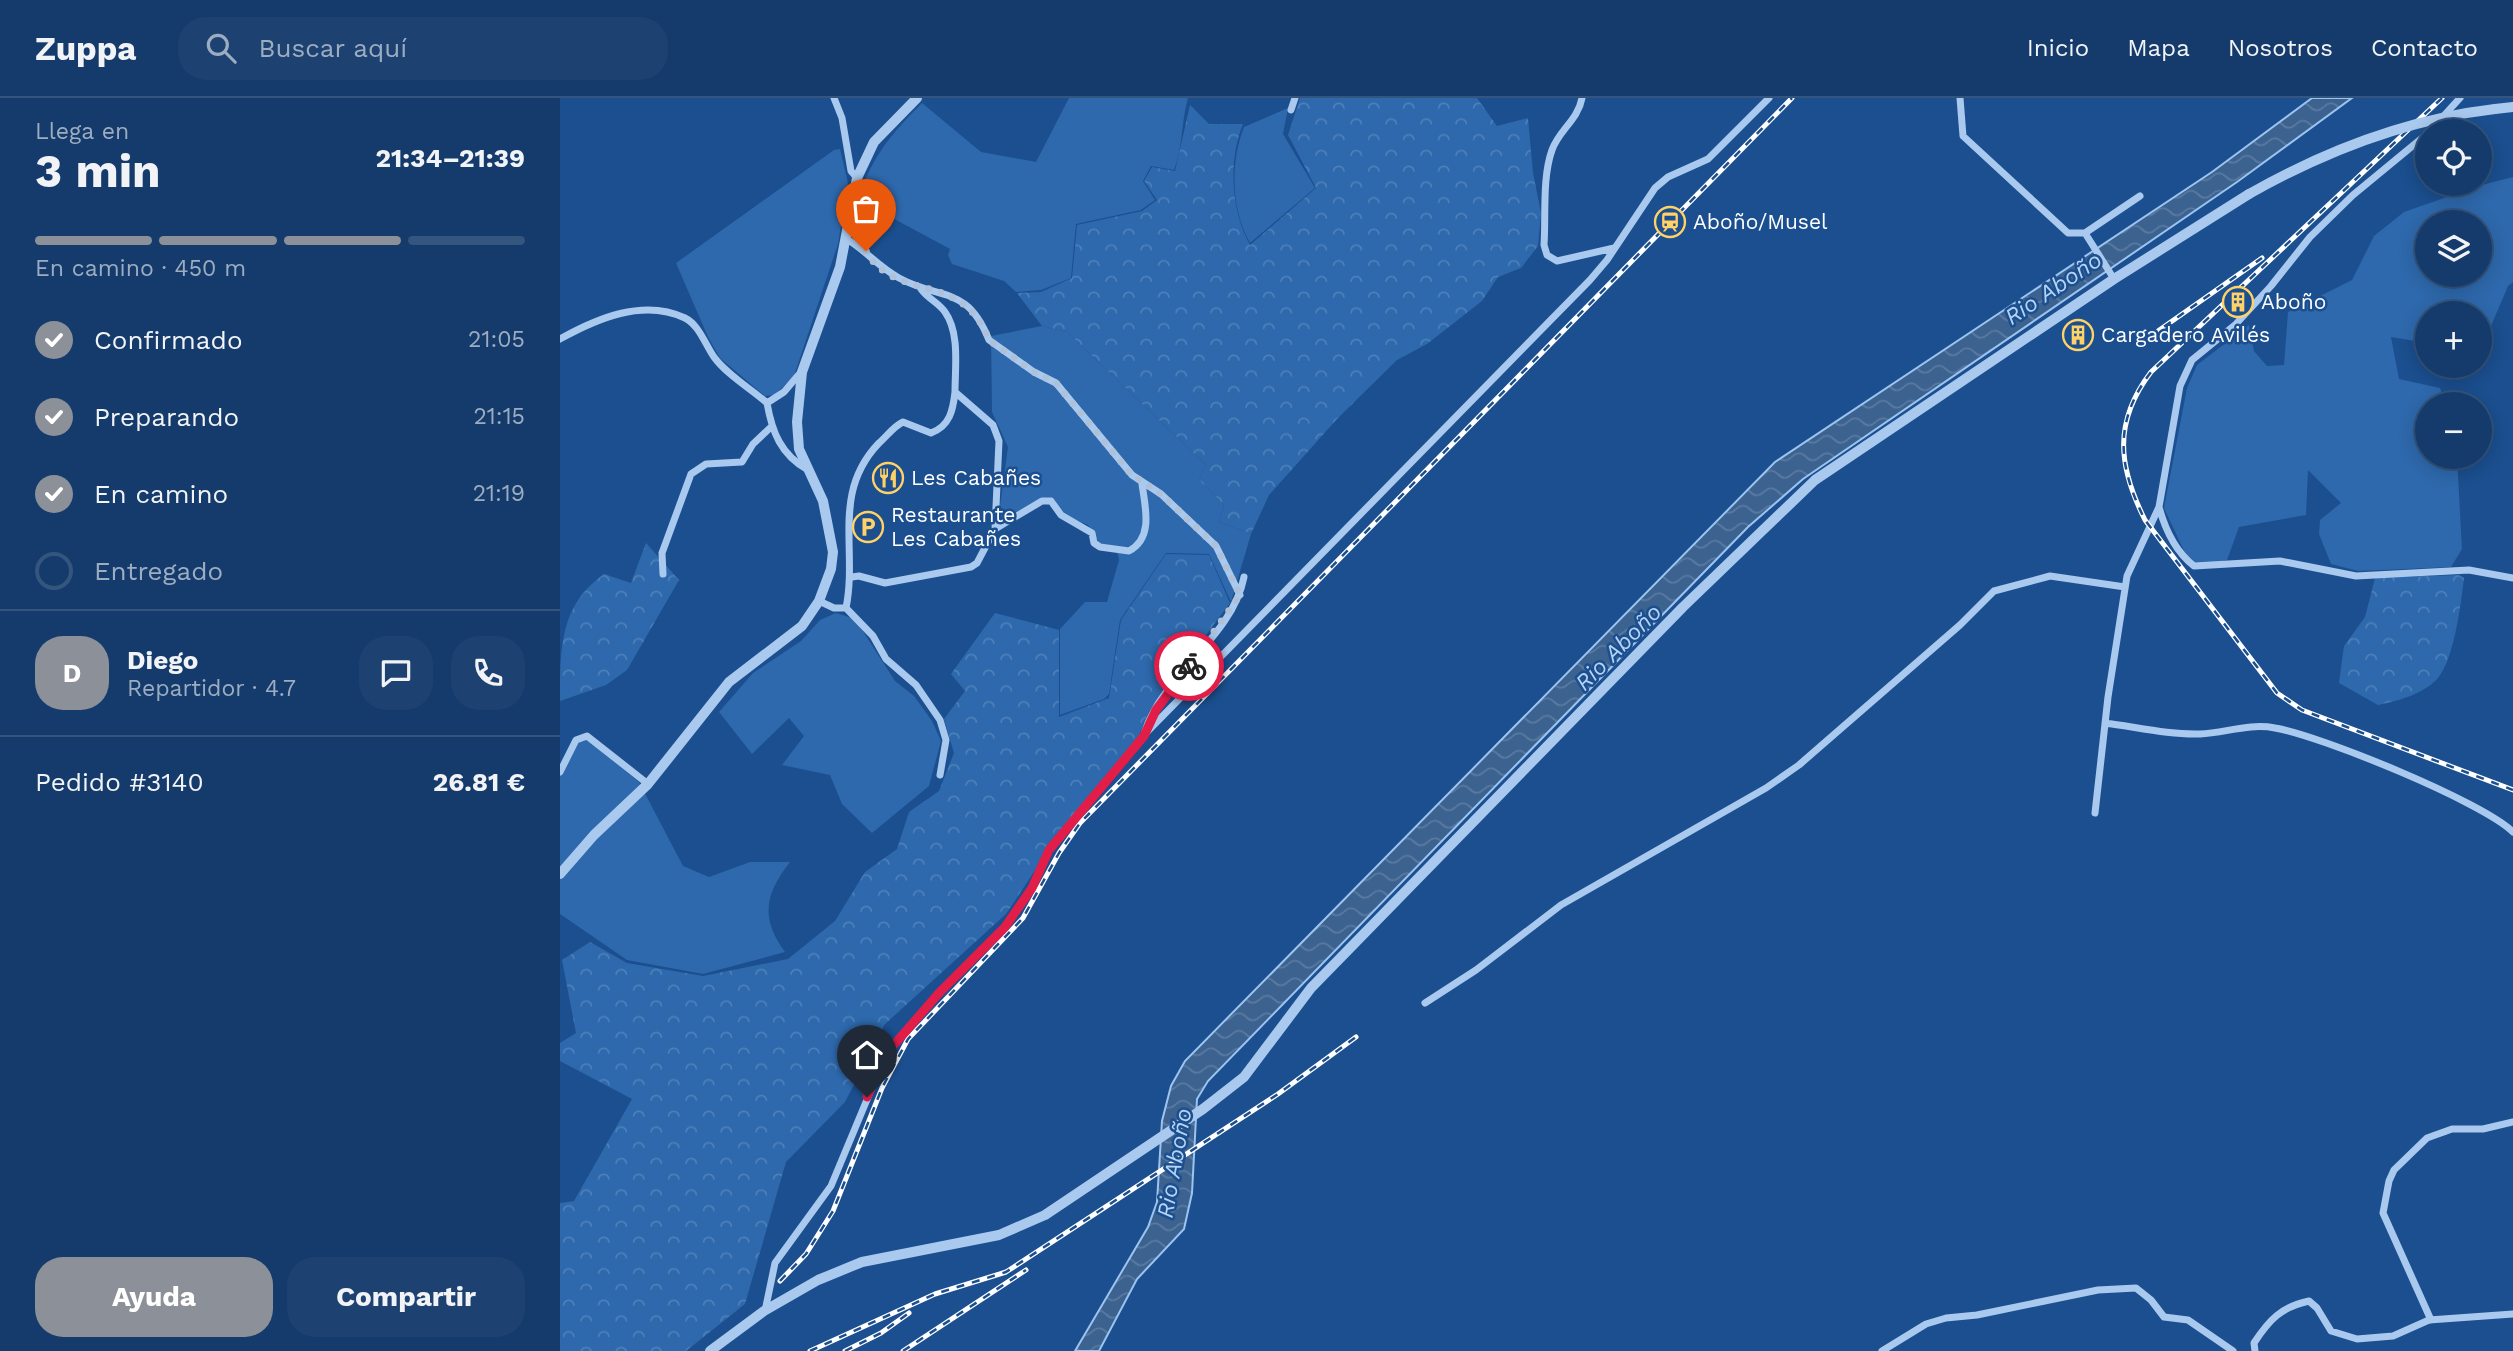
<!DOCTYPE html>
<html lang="es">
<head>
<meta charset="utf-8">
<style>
	body { margin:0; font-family:"Work Sans",sans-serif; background:#1d4271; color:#f1f3f6; height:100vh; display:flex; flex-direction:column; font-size:26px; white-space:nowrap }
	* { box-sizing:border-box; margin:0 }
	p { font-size:23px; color:#9dadc1 }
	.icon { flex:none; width:38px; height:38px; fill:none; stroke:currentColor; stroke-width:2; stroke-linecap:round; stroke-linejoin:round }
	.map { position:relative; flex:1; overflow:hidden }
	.sheet { display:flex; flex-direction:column; background:#143b6b; width:560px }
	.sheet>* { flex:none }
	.fabs { position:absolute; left:1855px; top:21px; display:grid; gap:14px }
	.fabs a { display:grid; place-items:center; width:77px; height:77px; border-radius:50%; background:#143b6b; box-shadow:0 4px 18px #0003,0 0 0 2px #33557e; font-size:35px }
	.pin { position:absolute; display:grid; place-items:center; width:60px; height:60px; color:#fff; margin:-72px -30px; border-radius:50% 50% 50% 0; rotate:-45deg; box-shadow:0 0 7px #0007 }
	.pin .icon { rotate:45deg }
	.courier { position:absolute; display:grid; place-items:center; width:70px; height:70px; margin:-35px; border:5px solid #e11d48; border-radius:50%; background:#fff; color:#222; box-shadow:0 2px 9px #0007 }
	.summary em { font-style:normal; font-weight:700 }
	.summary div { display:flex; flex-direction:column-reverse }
	.summary { display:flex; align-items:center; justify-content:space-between; height:119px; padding:0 35px }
	h1 { font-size:46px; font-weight:700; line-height:52px }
	.bar { display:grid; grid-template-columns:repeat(4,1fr); gap:10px 7px; align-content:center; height:84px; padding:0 35px }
	.bar i { height:9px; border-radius:5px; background:#33557e }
	.bar .on { background:#8c9099 }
	.bar p { grid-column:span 4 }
	.line { display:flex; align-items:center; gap:18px; padding:0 35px; border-top:2px solid #33557e }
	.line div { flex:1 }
	.round { display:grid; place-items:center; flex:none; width:74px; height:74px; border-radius:28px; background:#1d4271 }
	ol { padding:0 35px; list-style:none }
	li { display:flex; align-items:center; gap:21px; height:77px }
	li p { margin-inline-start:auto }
	li .icon { padding:7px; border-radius:50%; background:#8c9099; color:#fff; stroke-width:4 }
	li:last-child { color:#9dadc1 }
	li i { width:38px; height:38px; border:4px solid #33557e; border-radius:50% }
	.action { display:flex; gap:14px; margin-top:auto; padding:14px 35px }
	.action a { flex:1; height:80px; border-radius:28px; background:#8c9099; color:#fff; font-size:28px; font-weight:700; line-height:80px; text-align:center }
	.action a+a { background:#1d4271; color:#f1f3f6 }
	header { display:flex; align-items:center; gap:42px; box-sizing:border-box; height:98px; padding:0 35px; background:#143b6b; border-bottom:2px solid #33557e }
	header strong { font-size:33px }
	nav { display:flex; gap:38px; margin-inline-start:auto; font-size:24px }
	.search { width:490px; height:63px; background:#1d4271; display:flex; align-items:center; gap:18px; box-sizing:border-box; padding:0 24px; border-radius:28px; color:#9dadc1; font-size:26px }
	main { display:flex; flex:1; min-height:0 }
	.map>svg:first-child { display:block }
	.green { fill:#2e69ad; fill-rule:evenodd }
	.forest { fill:url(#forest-crowns) }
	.water { fill:url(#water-waves); stroke:#9cc4f0; stroke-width:2 }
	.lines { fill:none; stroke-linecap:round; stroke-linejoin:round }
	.minor { stroke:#a9c9ee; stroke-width:7 }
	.tertiary { stroke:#a9c9ee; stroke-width:10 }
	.rail-casing { stroke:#fff; stroke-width:5 }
	.rail { stroke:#1b4f8f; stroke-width:2.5; stroke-dasharray:8; stroke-linecap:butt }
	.tertiary-bridge { stroke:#a9c9ee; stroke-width:10 }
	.done { stroke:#afc1d8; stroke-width:7; stroke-dasharray:0 12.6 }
	.route { stroke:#e11d48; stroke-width:9 }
	.labels { text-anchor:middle; stroke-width:5; stroke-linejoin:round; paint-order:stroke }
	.poi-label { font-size:21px; fill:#fff; stroke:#1b4f8f; text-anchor:start }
	.water-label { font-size:23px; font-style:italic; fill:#b5d3f5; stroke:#1b4f8f }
</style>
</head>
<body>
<header>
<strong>Zuppa</strong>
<div class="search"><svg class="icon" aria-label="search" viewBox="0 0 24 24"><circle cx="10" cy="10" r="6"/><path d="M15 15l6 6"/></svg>Buscar aquí</div>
<nav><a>Inicio</a><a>Mapa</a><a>Nosotros</a><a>Contacto</a></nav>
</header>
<main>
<section class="sheet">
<div class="summary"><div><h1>3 min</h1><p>Llega en</p></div><em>21:34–21:39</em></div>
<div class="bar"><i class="on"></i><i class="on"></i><i class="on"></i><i></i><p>En camino · 450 m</p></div>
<ol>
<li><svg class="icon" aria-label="check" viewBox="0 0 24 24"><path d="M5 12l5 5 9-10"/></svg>Confirmado<p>21:05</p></li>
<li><svg class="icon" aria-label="check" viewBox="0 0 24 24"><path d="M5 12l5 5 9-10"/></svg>Preparando<p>21:15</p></li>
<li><svg class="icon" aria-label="check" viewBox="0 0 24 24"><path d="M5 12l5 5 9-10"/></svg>En camino<p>21:19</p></li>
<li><i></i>Entregado</li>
</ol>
<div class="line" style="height:126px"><b class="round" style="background:#8c9099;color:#fff">D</b><div><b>Diego</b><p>Repartidor · 4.7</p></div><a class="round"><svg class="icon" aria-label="chat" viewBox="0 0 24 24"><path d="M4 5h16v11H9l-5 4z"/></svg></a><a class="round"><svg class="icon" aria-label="phone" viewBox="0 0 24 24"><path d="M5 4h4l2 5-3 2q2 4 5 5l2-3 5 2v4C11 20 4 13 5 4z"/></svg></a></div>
<div class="line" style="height:91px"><div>Pedido #3140</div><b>26.81 €</b></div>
<div class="action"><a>Ayuda</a><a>Compartir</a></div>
</section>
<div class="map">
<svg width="1953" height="1253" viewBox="0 0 1953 1253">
	<defs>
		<pattern id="forest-crowns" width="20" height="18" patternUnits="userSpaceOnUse" patternTransform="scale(1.75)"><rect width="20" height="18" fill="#2e69ad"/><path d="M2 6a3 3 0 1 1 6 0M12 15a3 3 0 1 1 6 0" fill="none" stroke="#4d80b9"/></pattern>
		<pattern id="water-waves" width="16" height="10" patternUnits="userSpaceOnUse" patternTransform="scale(1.75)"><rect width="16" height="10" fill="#3c6290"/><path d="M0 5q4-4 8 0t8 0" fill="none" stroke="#597aa1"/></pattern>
	</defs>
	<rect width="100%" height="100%" fill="#1b4f8f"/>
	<path class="green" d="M509 0H628C621 24 623 50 614 72L591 68 583 83 595 102 581 112 516 126 511 180 481 192 456 194 444 183 392 166 388 157 390 151 299 102C309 61 333 34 362 5L421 54 476 64Z
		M728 10 723 36 755 90 690 145C671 112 670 64 684 29Z
		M280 51 288 85 278 146 234 278 215 297 205 298 160 260 148 239 116 165 274 52Z
		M1953 79V184L1948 188 1920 254V215H1867V245L1831 239 1839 281 1880 290 1886 306H1867V359H1897L1902 451 1891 469 1798 473 1771 466 1759 436 1760 422 1781 405 1748 372 1746 417 1679 429 1667 462 1647 466 1634 464 1626 457 1604 410 1627 290 1637 267 1689 227 1694 253 1707 268 1724 267 1728 214 1792 182 1814 138 1844 114 1918 88ZM1867 124H1920V177H1867Z
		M482 228 507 234 646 367 639 382 664 407 659 424 691 436 671 504 649 456 606 455 560 522 549 596 544 601 500 617V531L525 504H547L559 462 556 449 539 445 528 427 502 416 495 402H481L441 425 438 423 448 349 432 314 431 238Z
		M276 515 295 521 335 583 354 598 372 623 381 643 369 688 312 735 282 706 270 677 222 667 244 638 229 620 192 656 159 614 193 575 241 543 260 522Z
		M26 641 79 684 123 768 149 779 190 764H230C205 796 200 820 225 854L143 876 67 862 0 816V679L17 643Z"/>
	<path class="forest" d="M740 0H917L937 28 968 20 973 75 981 115 978 148 961 170 938 179 922 203 867 246 837 262 777 321 709 397 691 436 659 424 664 407 639 382 646 367 507 234 482 228 457 195 481 194 512 180 517 127 582 113 597 102 584 83 592 69 615 73 630 7 649 26H683C668 62 671 113 690 147L756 90 728 37Z
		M86 445 119 482 67 572 46 587 0 603C0 549 0 507 44 476L71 485Z
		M606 456 649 457 670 505 589 613 579 637 505 727 446 816 325 926 285 1004 226 1064 185 1206 126 1253H0V1105L14 1103 72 1001 0 963V945L16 935 2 862 30 844 67 865 143 878 228 861 275 823 305 774 337 751 349 714 379 693 394 655 384 621 405 593 391 576 435 515 499 532V619L549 600 561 522Z
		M1899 477 1904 480C1901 505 1894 563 1877 581 1863 596 1838 603 1818 607L1779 585 1784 548 1805 519 1815 480Z"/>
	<path class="water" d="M1752 0H1792L1677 84 1243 381 1188 429 648 983 637 1001 632 1095 624 1131 577 1181 539 1253H515L588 1129 597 1104 602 1023 611 988 625 963 1215 364 1652 74Z"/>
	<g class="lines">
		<path class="minor" d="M274 0 282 20 291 73 297 80
			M1022 0C1018 22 999 32 992 52 982 80 986 118 984 147L987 157 997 163 1054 150
			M1400 0 1403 38 1508 135H1525L1580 98
			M731 12 735 0
			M1870 33 1900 0
			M291 115 306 153
			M1525 135 1554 181
			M287 141C306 153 319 169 339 180 382 203 407 187 429 242L474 274 496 285 572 377 601 396 656 448 680 497
			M361 191C368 201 378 204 385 214 400 235 395 269 395 294L433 327 439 343 435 431
			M0 241C36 221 83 200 125 220 139 227 145 246 154 259 166 276 191 291 207 305L224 294 241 274
			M207 305C212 334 221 357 248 372
			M1599 409C1605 431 1616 454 1634 468L1720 463 1796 478 1909 472 1953 480
			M103 476 102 455 131 376 146 366 182 364 193 346 211 329
			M292 479 299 478 325 485 411 469 417 465 435 431 482 403H491L501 417 532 435 534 445 540 449 569 453C594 440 585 408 582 386
			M259 503 274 510H286L313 538 326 561 356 587 380 622 386 642 380 677
			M286 510C298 451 271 395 319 345 327 338 334 328 343 324L371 335C390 328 393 312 395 294
			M1545 625C1576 629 1609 637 1640 636 1665 635 1689 625 1715 630 1759 637 1923 704 1953 734
			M585 633C604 575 672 540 684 479
			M0 674 16 642 27 638 88 686
			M1535 715 1548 599 1567 478 1599 409 1620 288 1632 262 1675 227 1711 188 1750 139 1793 97 1867 36
			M865 905 916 872 1001 807 1206 690 1239 667 1400 527 1434 493 1490 478 1565 489
			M205 1213 215 1165 271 1088 326 956 379 895 445 829 472 790 489 752 584 637 1030 182 1047 162 1095 90 1108 79 1148 61 1209 0
			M1871 1222 1823 1115 1829 1083 1834 1072 1867 1040 1892 1031H1923L1953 1024
			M1322 1253 1366 1226 1386 1220 1417 1217 1538 1192 1576 1190 1591 1202 1604 1219 1628 1222 1673 1253
			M1695 1253 1694 1245C1709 1222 1721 1209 1749 1203L1757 1210 1771 1233 1797 1241 1833 1238 1869 1222 1953 1216"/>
		<path class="tertiary" d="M1935 11 1953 9
			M0 776 34 737 88 686 169 584 242 528 259 503 271 471 273 454 263 403 239 351 237 324 242 274 280 169 297 80 314 44 357 0
			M150 1253 204 1213 258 1182 302 1164 439 1137 485 1117 643 1011 684 979 751 890 1123 509 1255 382 1554 181 1689 96"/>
		<g class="rail-casing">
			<path id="rail" d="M1882 0 1591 274C1553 324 1558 368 1585 422L1717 595 1742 612 1953 692
				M1578 247 1702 160
				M220 1183 246 1156 273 1113 322 990 348 941 463 820 499 755 520 725 1232 0
				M250 1253 375 1196 446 1174 718 996 796 939
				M285 1253 321 1235 349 1215
				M343 1253 466 1172"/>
		</g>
		<use href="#rail" class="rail"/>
		<path class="tertiary-bridge" d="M1689 96C1765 53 1848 21 1935 11"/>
	</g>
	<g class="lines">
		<path class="done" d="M306 153C336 206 402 171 429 242L474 274 496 285 572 377 601 396 656 448 680 497 629 568"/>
		<path class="route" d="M307 999 326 956 379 895 445 829 472 790 489 752 584 638 596 612 629 568"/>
	</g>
	<defs>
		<g id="station-ring" transform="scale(1.575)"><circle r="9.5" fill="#1b4f8f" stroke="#ffd166" stroke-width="1.5"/><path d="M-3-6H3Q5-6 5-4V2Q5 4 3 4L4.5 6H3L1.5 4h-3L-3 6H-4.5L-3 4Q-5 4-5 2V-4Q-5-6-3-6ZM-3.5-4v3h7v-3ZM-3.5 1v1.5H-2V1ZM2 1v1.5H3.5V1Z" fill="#ffd166"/></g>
		<g id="building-ring" transform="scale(1.575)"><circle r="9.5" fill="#1b4f8f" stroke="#ffd166" stroke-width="1.5"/><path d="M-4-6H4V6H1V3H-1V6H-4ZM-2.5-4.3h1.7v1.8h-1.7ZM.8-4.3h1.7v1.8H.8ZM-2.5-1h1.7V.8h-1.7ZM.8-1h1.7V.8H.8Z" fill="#ffd166"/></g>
		<g id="restaurant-ring" transform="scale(1.575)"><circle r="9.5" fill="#1b4f8f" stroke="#ffd166" stroke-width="1.5"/><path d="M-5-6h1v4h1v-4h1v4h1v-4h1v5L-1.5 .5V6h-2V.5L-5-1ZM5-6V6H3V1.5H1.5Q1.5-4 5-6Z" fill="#ffd166"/></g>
		<g id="parking-ring" transform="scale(1.575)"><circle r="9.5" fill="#1b4f8f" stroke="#ffd166" stroke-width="1.5"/><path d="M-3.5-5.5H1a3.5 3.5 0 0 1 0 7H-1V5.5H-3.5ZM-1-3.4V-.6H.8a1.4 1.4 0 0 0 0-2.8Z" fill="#ffd166"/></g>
	</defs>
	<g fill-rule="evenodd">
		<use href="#station-ring" x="1110" y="124"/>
		<use href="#building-ring" x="1678" y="204"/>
		<use href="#building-ring" x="1518" y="237"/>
		<use href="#restaurant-ring" x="328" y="380"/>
		<use href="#parking-ring" x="308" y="429"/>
	</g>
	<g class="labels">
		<g class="poi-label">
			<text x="1133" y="131">Aboño/Musel</text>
			<text x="1701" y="211">Aboño</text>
			<text x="1541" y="244">Cargadero Avilés</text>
			<text x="351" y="387">Les Cabañes</text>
			<text x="331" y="424">Restaurante<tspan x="331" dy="24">Les Cabañes</tspan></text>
		</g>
		<g class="water-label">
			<text transform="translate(1493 190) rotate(-34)" y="8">Rio Aboño</text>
			<text transform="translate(1058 549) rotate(-45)" y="8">Rio Aboño</text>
			<text transform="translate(614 1065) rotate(-80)" y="8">Rio Aboño</text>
		</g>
	</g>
</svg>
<div class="fabs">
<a><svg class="icon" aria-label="locate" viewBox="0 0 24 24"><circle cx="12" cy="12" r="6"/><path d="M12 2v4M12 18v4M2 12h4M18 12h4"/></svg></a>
<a><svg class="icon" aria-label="layers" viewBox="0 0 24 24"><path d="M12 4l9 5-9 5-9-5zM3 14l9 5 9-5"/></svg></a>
<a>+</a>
<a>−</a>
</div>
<div class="pin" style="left:306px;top:153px;background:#ea580c"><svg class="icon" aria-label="bag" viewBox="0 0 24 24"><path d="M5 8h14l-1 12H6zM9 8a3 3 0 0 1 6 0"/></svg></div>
<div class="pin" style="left:307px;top:999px;background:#1f2937"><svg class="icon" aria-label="home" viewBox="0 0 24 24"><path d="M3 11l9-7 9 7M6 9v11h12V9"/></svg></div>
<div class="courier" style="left:629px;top:568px"><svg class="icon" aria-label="bike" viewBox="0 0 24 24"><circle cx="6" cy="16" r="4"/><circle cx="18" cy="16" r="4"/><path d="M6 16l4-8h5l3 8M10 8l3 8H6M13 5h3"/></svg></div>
</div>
</main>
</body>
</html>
